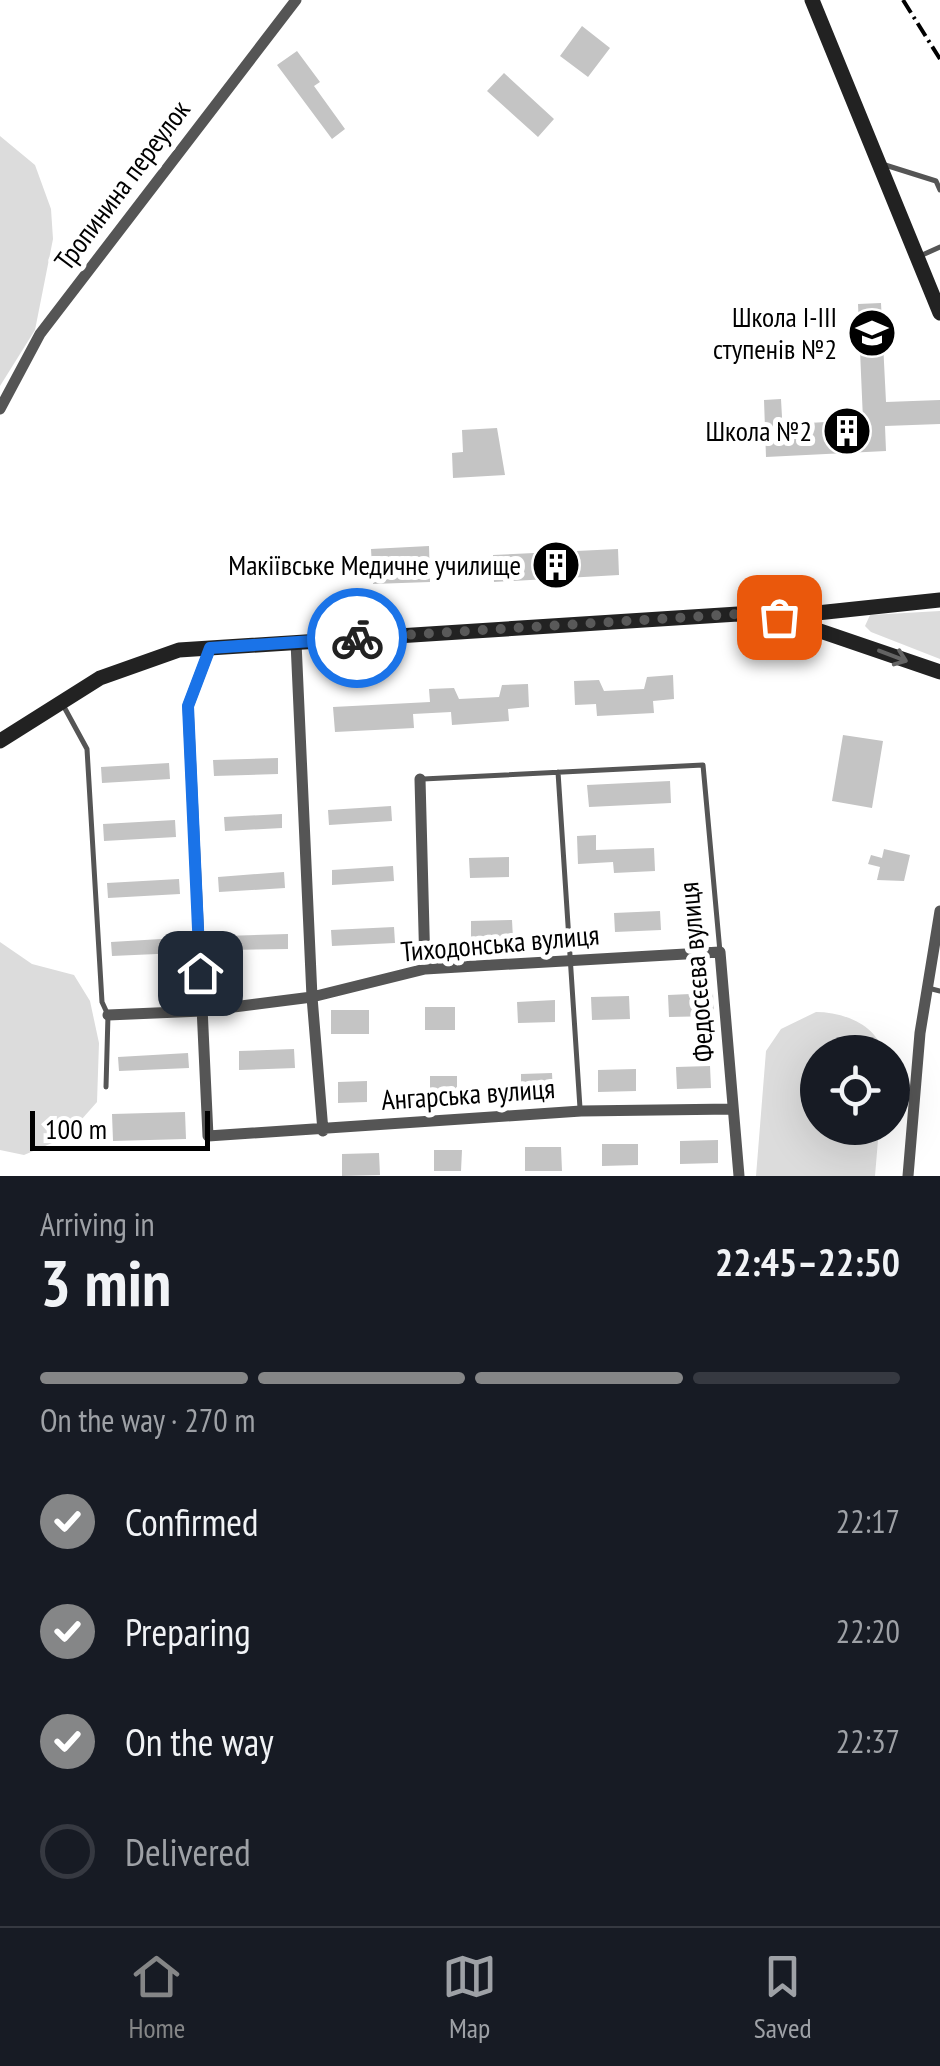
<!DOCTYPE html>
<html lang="en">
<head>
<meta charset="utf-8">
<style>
	body { margin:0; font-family:"PT Sans Narrow",sans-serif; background:#242831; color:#f1f3f6; height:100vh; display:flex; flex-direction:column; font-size:38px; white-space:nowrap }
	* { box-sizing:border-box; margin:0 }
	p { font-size:32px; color:#9ea1a6 }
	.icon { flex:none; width:55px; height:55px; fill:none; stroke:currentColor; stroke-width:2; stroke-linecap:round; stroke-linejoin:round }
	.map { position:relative; height:1176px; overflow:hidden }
	.drawer { display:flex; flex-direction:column; background:#171b24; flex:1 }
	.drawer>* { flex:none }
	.controls { position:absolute; left:800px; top:1035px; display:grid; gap:20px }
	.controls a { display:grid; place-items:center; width:110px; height:110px; border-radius:50%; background:#171b24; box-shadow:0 10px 40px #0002; font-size:50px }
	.scale { position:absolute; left:30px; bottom:25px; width:180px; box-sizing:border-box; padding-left:10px; border:5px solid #000; border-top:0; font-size:28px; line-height:35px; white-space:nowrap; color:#000; -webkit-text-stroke:8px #fff; paint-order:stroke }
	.pin { position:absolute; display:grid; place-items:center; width:85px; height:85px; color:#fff; margin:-42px; border-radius:20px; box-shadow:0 5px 15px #0006 }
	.courier { position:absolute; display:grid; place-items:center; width:100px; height:100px; margin:-50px; border:8px solid #1a73e8; border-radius:50%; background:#fff; color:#222; box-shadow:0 2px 12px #0007 }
	.headline em { font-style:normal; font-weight:800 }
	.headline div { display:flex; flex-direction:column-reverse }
	.headline { display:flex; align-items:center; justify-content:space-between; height:170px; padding:0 40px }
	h1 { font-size:65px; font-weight:800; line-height:75px }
	.bar { display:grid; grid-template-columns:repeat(4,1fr); gap:15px 10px; align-content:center; height:120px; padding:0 40px }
	.bar i { height:12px; border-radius:8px; background:#363941 }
	.bar .active { background:#858687 }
	.bar p { grid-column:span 4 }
	ol { padding:0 40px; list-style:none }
	li { display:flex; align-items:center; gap:30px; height:110px }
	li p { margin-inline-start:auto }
	li .icon { padding:10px; border-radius:50%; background:#858687; color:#fff; stroke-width:4 }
	li:last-child { color:#9ea1a6 }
	li i { width:55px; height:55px; border:5px solid #363941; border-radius:50% }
	.dock { display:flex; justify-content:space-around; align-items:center; height:140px; border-top:2px solid #363941; background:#171b24; font-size:28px; color:#9ea1a6 }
	.dock a { display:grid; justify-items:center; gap:5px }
	.dock .active { color:#858687 }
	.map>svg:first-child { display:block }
	.green { fill:#dcdcdc }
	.building { fill:#c4c4c4 }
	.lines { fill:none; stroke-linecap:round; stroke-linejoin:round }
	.lane { stroke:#555; stroke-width:5 }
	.street { stroke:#555; stroke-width:11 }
	.secondary { stroke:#222; stroke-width:15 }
	.rail { stroke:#000; stroke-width:4; stroke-dasharray:15 5 2.5 5; stroke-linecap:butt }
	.oneway { stroke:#646464 }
	.done { stroke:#595959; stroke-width:10; stroke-dasharray:0 18 }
	.route { stroke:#1a73e8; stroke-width:12 }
	.labels { text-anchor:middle; stroke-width:10; stroke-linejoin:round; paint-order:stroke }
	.street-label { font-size:28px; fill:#000; stroke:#fff }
	.poi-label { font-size:28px; fill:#000; stroke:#fff; text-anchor:end }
</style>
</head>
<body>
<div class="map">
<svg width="940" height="1176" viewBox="0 0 940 1176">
	<rect width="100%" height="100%" fill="#fff"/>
	<path class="green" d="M0 136 35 165 51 209 53 239 35 330 0 386Z
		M940 611V659L871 632 865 626 870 615Z
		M0 942 32 964 74 975 90 1001 99 1043 97 1102 66 1137 24 1155 0 1150Z
		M816 1012C842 1012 876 1024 883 1052H818V1128H879L875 1176H756L766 1051 781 1029Z"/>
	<path class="building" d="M582 26 610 48 588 77 560 56Z
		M297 51 320 82 314 86 345 129 332 139 277 65Z
		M504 73 554 119 538 137 487 91Z
		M881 303 886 402 940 400V424L885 426 886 451 766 457 764 400 781 399 783 435 808 434V423L863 420 858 304Z
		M497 428 505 475 453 478 452 453 463 452 462 430Z
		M429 546 430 582 373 584 371 549Z
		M618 549 619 575 494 582 493 555Z
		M673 675 674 699 653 701 654 713 597 716 596 704 575 705 574 681 599 680 604 691 644 689 647 677Z
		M528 684 529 707 508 709 509 721 452 725 451 712 413 714 414 728 335 732 333 707 430 702 429 689 454 688 459 699 499 697 502 685Z
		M843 735 883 741 872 808 832 801Z
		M278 758V774L214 776 213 760Z
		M169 763 170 779 102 783 101 767Z
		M670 781 671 803 589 807 587 785Z
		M391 806 392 821 329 825 328 810Z
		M282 814V828L225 831 224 817Z
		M175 820 176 837 104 841 103 824Z
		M596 835V850L654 848 655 871 614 873 613 862 578 864 577 836Z
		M884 849 910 855 904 881 877 880 880 867 868 864 871 855 882 858Z
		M509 857V877L470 878 469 858Z
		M393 866 394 881 332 885V870Z
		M284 872 285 888 219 892 218 877Z
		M179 879 180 894 108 898 107 883Z
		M660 911 661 930 615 932 614 913Z
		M512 920 513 939 471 940V921Z
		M394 927 395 943 332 946 331 930Z
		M288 934V949L225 950 224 936Z
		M178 938 179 953 112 956 111 942Z
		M713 993 714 1016 669 1017 668 995Z
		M629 996 630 1019 592 1020 591 997Z
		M555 1000V1022L518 1023 517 1002Z
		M425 1007H455V1030H425Z
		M331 1010H369V1034H331Z
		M294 1049 295 1068 239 1070V1051Z
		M188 1053 189 1068 119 1071 118 1057Z
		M710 1066 711 1088 677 1089 676 1067Z
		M636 1069V1091L598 1092V1070Z
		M552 1073 553 1094H521V1074Z
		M430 1076H457V1098H430Z
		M367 1081V1102L338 1103V1082Z
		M185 1112 186 1139 113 1141 112 1114Z
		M718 1140V1163L680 1164V1141Z
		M602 1144H638V1165L602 1166Z
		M525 1147H561L562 1171H525Z
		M434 1150H462L461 1171H434Z
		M379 1153 380 1175 342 1176V1154Z"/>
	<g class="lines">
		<path class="lane" d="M882 164 936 181 940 190
			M920 256 940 247
			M63 705 87 749 102 1002 108 1015 106 1087
			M558 772 580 1108
			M423 779 703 765 720 952
			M928 988 940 991"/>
		<path class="street" d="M0 409 40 334 296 0
			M296 642 312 997 323 1131
			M210 648 188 706 208 1136 581 1111 733 1109
			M420 779 425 969
			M108 1015 202 1011 312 997 425 969 720 952 739 1176
			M908 1176 920 1033 940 911"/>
		<path class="secondary" d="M812 0 940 313
			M788 620 940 672
			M0 741 100 678 179 650 738 614 779 617 940 600"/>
		<path class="rail" d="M903 0 940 59"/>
	</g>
	<defs><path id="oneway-shaft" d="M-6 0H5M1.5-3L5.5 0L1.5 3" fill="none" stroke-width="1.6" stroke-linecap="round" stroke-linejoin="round" transform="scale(2.5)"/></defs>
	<use class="oneway" href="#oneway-shaft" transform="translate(893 656) rotate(21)"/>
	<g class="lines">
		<path class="done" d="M357 638 738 614 779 617"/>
		<path class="route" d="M200 973 188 706 210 648 357 638"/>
	</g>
	<defs>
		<g id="school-disc" transform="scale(2.5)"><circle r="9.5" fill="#000" stroke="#fff"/><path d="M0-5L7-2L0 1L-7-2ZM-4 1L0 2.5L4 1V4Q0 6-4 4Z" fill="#fff"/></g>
		<g id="building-disc" transform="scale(2.5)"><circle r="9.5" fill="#000" stroke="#fff"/><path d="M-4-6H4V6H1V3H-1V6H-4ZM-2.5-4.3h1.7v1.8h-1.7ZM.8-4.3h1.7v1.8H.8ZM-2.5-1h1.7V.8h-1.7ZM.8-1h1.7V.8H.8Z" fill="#fff"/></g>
	</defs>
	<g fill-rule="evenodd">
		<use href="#school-disc" x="872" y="333"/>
		<use href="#building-disc" x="847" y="431"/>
		<use href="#building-disc" x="556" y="565"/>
	</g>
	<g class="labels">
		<g class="street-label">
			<text transform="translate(122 185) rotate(-53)" y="10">Тропинина переулок</text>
			<text transform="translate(500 943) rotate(-5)" y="10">Тиходонська вулиця</text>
			<text transform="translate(696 972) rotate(-95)" y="10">Федосєєва вулиця</text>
			<text transform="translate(468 1094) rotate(-4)" y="10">Ангарська вулиця</text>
		</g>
		<g class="poi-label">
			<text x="837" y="327">Школа I-III<tspan x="837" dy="32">ступенів №2</tspan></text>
			<text x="812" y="441">Школа №2</text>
			<text x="521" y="575">Макіївське Медичне училище</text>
		</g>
	</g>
</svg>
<div class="controls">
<a><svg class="icon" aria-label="locate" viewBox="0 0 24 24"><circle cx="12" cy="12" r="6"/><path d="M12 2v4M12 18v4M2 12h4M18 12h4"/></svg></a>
</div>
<div class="scale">100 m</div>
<div class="pin" style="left:779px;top:617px;background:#ea580c"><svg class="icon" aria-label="bag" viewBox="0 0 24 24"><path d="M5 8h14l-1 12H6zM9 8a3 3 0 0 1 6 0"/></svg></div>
<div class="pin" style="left:200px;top:973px;background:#1f2937"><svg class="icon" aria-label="home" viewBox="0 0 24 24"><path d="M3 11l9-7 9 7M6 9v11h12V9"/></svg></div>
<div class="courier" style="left:357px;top:638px"><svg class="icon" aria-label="bike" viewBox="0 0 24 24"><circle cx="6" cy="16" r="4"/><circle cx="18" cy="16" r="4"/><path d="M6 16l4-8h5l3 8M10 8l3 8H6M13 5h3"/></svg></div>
</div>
<section class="drawer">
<div class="headline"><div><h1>3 min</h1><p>Arriving in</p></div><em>22:45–22:50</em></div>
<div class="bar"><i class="active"></i><i class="active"></i><i class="active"></i><i></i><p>On the way · 270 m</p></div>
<ol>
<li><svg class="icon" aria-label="check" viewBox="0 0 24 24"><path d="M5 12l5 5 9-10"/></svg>Confirmed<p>22:17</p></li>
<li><svg class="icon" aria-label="check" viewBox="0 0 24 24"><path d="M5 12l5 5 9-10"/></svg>Preparing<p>22:20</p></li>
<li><svg class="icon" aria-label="check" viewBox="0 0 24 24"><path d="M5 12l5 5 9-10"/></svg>On the way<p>22:37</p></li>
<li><i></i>Delivered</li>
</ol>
</section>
<nav class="dock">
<a class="active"><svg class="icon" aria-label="home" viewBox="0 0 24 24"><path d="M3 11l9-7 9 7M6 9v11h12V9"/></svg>Home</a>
<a><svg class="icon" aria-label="map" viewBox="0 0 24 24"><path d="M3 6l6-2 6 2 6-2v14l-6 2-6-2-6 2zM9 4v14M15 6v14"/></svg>Map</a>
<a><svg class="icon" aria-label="saved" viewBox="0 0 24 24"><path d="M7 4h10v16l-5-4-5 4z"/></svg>Saved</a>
</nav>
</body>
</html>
